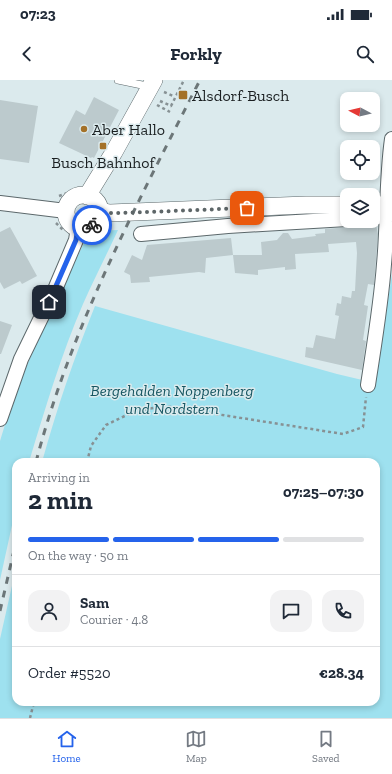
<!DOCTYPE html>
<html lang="en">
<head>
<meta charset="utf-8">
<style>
	body { margin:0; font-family:"Zilla Slab",serif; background:#f2f2f3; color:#1f2937; height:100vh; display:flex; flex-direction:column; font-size:15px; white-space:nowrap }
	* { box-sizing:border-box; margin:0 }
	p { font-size:13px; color:#747a83 }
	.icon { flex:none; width:22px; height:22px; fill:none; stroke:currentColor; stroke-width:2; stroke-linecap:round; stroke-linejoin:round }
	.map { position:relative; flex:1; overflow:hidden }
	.side { position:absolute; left:12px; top:378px; width:368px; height:248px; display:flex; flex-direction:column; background:#fff; border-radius:12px; box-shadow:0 2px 6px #0003 }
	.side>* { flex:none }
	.needle { width:26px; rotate:277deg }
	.tools { position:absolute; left:340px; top:12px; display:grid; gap:8px }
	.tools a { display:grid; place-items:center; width:40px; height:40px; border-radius:8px; background:#fff; box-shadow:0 2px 6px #0003; font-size:20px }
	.pin { position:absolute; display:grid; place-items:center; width:34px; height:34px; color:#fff; margin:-17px; border-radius:8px; box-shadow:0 2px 6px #0006 }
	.courier { position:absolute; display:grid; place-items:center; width:40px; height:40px; margin:-20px; border:3px solid #2563eb; border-radius:50%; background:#fff; color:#222; box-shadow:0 1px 5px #0007 }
	.summary em { font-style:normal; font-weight:800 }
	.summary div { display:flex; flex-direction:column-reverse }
	.summary { display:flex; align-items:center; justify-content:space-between; height:68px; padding:0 16px }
	h1 { font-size:26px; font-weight:800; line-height:30px }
	.bar { display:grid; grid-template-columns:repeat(4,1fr); gap:6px 4px; align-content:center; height:48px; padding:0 16px }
	.bar i { height:5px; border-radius:3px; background:#e0e1e3 }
	.bar .current { background:#2563eb }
	.bar p { grid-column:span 4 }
	.line { display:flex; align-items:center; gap:10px; padding:0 16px; border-top:1px solid #e0e1e3 }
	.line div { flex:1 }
	.round { display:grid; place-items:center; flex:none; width:42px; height:42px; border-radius:12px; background:#f2f2f3 }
	.status { display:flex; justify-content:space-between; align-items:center; height:28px; padding:0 20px; background:#fff; direction:ltr }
	.status svg { height:11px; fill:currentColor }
	header { display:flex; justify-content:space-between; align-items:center; height:52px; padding:0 16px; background:#fff; font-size:18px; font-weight:800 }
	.tab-bar { display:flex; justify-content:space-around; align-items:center; height:56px; border-top:1px solid #e0e1e3; background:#fff; font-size:11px; color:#747a83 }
	.tab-bar a { display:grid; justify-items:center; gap:2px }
	.tab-bar .current { color:#2563eb }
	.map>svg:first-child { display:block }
	.green { fill:#9ee1ef }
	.building { fill:#bccacd }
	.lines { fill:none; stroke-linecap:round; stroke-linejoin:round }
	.service-casing { stroke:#5c686b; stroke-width:8 }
	.minor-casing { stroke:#5c686b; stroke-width:16 }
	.tertiary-casing { stroke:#5c686b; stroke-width:18 }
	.path { stroke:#879194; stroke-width:2.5; stroke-dasharray:3 3; stroke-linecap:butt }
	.service { stroke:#fff; stroke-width:7 }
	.minor { stroke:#fff; stroke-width:14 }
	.tertiary { stroke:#fff; stroke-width:17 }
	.rail { stroke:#6c7678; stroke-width:3; stroke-dasharray:7 7; stroke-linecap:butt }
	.done { stroke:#5e6668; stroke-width:4; stroke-dasharray:0 7.2 }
	.route { stroke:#2563eb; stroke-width:5 }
	.poi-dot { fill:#a47128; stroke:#dbeaed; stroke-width:1.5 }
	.labels { text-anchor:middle; stroke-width:3; stroke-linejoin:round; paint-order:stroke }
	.poi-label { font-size:16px; fill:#1a1f21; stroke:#dbeaed; text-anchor:start }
	.park-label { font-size:16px; font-style:italic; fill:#165662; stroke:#dbeaed }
</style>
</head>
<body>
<div class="status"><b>07:23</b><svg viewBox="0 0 49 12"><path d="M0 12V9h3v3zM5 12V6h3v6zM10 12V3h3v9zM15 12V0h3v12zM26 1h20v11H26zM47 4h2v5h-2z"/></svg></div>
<header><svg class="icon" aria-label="back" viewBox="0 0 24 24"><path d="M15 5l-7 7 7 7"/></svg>Forkly<svg class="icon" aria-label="search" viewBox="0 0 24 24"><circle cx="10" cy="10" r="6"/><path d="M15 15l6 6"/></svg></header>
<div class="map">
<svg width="392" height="638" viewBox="0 0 392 638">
	<rect width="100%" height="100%" fill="#dbeaed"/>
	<path class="green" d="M118 150C107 174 94 199 83 224 61 275 45 329 29 382H16V427L0 500V361C15 309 37 260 61 212 69 194 77 177 86 159L95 151Z
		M392 194V638H0V559L16 488V622H376V382H42C57 328 74 278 95 226L337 294 375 303Z"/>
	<path class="building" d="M94 17 119 30 94 78 92 77 91 78 59 63 76 30 85 35Z
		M0 20 38 26 29 83 0 79Z
		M368 143 376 145 378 154 374 205 368 204 364 225 368 226 363 260 366 261 362 290 305 277 306 267 313 268 316 255 335 259 339 236 335 235 337 223 341 224 342 216 351 218 352 211H355L357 173 356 162 328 164 329 172 295 174 296 189 285 190V187L258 190V195L235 193 233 175H262L261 162 277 160 283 153H288L292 159 316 156 315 154 325 153V149L348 147 353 145Z
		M10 147 37 196 22 204 20 201 4 209 0 202V152Z
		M231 158 233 175 206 178 205 193 199 192 149 197 150 202 131 203 130 195 124 192 132 175 142 180 147 165Z
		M0 241 12 245 1 274H0Z"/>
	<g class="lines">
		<g class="service-casing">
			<path id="service" d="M118 0 142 5 149 9"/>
		</g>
		<g class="minor-casing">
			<path id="minor" d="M0 123 66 131
				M373 137 387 136
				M141 154 228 146 347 139
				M368 305C374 265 381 225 384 184 388 142 386 101 392 59
				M0 339 21 279 56 207 76 160 78 148"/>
		</g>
		<g class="tertiary-casing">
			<path id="tertiary" d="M66 132a17 17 0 1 1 34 0a17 17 0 1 1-34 0Z
				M87 116 114 72 154 0
				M373 125H392
				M99 131 110 133 306 125H347"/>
		</g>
		<path class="path" d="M164 12 173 16
			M160 21 171 26 184 0
			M157 25 170 32
			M59 116 73 111
			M56 143 64 151
			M91 152 95 148 100 147
			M87 382 91 366 106 345 135 331 165 326 343 354 363 347 366 317
			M30 638 34 622"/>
		<use href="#service" class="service"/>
		<use href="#minor" class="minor"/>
		<use href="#tertiary" class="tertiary"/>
		<path class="rail" d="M36 382C71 247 137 124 200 0
			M0 531 16 462"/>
	</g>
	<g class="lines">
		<path class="done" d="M92 145 97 141 99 131 110 133H122L247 128"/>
		<path class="route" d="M49 222 76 160 78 148H84L92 145"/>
	</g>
	<g class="poi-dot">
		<rect x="178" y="10" width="10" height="10" rx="2"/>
		<circle cx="84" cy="49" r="4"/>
		<rect x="99" y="62" width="8" height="8" rx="2"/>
	</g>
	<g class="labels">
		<g class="poi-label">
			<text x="192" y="21">Alsdorf-Busch</text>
			<text x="92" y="55">Aber Hallo</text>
			<text x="103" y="88" text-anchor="middle">Busch Bahnhof</text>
		</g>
		<g class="park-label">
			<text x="172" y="316">Bergehalden Noppenberg<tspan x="172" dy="18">und Nordstern</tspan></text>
		</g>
	</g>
</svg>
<div class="tools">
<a><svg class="needle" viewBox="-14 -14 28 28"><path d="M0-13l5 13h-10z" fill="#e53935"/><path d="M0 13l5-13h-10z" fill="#747a83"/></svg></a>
<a><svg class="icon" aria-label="locate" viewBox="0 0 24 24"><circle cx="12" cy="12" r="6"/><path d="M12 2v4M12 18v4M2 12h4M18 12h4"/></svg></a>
<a><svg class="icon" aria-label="layers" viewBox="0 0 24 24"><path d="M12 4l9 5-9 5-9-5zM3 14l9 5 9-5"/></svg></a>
</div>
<div class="pin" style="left:247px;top:128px;background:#ea580c"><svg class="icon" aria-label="bag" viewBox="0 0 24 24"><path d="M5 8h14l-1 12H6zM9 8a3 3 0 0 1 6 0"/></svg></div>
<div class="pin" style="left:49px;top:222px;background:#1f2937"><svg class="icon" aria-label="home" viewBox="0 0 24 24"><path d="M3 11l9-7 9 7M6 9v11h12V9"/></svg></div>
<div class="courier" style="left:92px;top:145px"><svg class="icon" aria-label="bike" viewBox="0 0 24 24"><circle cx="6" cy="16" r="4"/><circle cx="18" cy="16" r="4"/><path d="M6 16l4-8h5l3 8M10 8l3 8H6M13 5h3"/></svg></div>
<section class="side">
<div class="summary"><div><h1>2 min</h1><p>Arriving in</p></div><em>07:25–07:30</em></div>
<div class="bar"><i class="current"></i><i class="current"></i><i class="current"></i><i></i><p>On the way · 50 m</p></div>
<div class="line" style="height:72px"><a class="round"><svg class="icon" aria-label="person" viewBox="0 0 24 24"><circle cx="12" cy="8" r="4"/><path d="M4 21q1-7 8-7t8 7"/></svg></a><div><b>Sam</b><p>Courier · 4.8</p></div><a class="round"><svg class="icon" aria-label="chat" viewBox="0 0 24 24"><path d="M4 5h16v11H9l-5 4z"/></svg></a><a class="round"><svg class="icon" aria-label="phone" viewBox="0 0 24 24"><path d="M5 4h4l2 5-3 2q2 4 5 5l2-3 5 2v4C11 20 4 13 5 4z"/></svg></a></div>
<div class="line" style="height:52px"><div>Order #5520</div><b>€28.34</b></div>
</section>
</div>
<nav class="tab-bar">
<a class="current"><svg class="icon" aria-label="home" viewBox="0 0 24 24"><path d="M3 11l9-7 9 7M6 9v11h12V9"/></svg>Home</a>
<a><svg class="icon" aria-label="map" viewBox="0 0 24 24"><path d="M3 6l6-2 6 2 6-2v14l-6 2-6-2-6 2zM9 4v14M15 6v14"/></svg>Map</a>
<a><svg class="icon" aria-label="saved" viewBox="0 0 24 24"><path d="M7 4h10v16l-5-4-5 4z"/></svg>Saved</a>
</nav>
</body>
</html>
